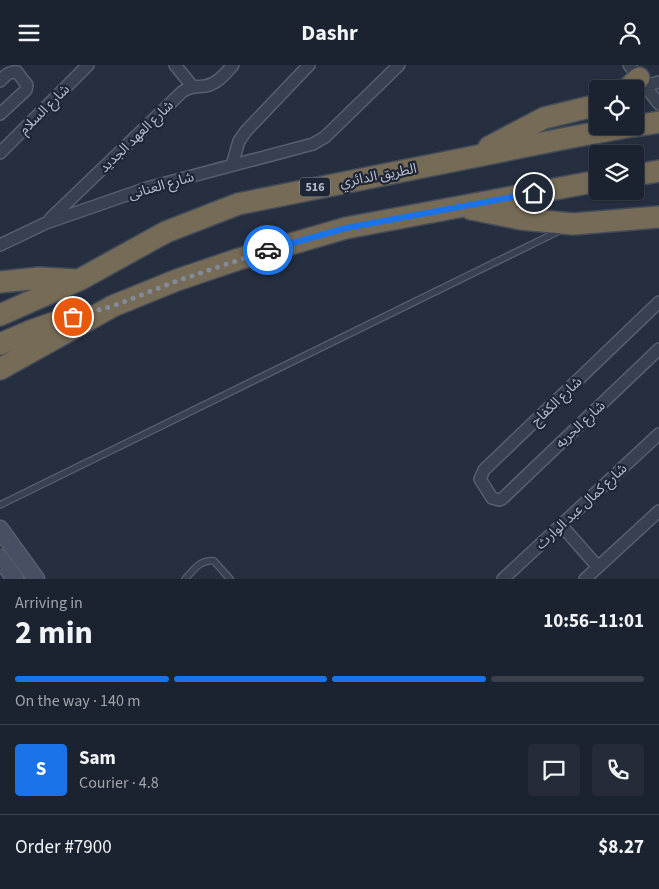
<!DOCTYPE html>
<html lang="en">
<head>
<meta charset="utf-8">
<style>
	body { margin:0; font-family:"Source Sans 3","Noto Sans Arabic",sans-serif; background:#252b38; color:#f1f3f6; height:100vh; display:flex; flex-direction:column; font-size:19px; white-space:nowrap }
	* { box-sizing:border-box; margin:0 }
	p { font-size:16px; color:#a0a4ab }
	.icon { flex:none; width:28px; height:28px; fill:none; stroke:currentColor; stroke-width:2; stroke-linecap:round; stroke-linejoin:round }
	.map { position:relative; height:514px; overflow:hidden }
	.side { display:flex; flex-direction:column; background:#1c2330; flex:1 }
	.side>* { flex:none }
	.fabs { position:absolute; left:589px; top:15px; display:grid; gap:10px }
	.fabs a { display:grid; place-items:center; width:55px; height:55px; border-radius:5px; background:#1c2330; box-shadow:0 1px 4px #0004,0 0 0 1px #3a404c; font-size:25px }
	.pin { position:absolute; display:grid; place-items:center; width:42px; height:42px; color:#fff; margin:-21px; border:2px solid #fff; border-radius:50%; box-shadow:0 1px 5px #0007 }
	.courier { position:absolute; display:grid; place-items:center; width:50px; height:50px; margin:-25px; border:4px solid #1a73e8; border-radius:50%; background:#fff; color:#222; box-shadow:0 1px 6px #0007 }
	.summary em { font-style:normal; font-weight:700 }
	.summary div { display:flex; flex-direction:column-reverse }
	.summary { display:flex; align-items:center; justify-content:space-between; height:85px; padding:0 15px }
	h1 { font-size:32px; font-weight:700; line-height:38px }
	.bar { display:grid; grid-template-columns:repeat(4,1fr); gap:8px 5px; align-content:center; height:60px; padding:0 15px }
	.bar i { height:6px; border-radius:4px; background:#3a404c }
	.bar .active { background:#1a73e8 }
	.bar p { grid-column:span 4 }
	.line { display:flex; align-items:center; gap:12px; padding:0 15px; border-top:1px solid #3a404c }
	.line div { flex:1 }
	.round { display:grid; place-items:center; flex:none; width:52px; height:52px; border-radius:5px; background:#252b38 }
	header { display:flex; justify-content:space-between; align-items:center; height:65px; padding:0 15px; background:#1c2330; font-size:22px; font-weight:700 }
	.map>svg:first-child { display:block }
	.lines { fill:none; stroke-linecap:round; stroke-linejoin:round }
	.lane-casing { stroke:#575f6d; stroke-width:8 }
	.street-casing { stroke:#575f6d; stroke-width:14 }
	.secondary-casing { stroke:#575f6d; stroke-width:19 }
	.highway-casing { stroke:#444c5a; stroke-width:24 }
	.lane { stroke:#394150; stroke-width:5.5 }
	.street { stroke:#394150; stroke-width:11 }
	.secondary { stroke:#475063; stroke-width:16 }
	.highway { stroke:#766b56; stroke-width:21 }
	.done { stroke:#838b9a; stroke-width:5; stroke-dasharray:0 9 }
	.route { stroke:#1a73e8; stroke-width:6 }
	.labels { text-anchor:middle; stroke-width:4.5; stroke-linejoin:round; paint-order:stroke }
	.shield { fill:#1e2635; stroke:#888f9d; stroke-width:1 }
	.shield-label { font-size:12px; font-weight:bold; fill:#b6bcca }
	.street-label { font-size:14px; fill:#b6bcca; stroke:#1e2635 }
</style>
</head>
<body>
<header><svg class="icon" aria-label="menu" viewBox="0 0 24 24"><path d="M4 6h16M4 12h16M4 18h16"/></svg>Dashr<svg class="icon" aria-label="person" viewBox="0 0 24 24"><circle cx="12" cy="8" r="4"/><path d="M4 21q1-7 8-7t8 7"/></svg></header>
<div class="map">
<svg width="659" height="514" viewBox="0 0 659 514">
	<rect width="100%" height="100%" fill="#252f40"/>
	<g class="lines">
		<g class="lane-casing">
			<path id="lane" d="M0 440 561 165
				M185 514C194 505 200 494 214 496L230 514"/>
		</g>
		<g class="street-casing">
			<path id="street" d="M175 0 193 22
				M629 0 659 39
				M0 16C5 11 9 6 17 7L27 20 26 25 0 49
				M645 21 659 17
				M0 88 88 0
				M232 100 239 76 246 66 309 0
				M50 154 182 27C189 21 196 22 205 21 217 19 225 9 233 0
				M0 180 46 158 147 123 313 79 325 72 399 0
				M659 237 484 405 480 414 492 433 499 435 502 434 659 284
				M561 460 598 502
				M503 514 659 369
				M585 514 659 446"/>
		</g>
		<g class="secondary-casing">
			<path id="secondary" d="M0 464 36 514
				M0 493 15 514"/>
		</g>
		<g class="highway-casing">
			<path id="highway" d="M627 24 639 13
				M635 61 659 57
				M489 82 544 53 598 40
				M635 110 659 106
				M471 144 521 154 573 159 659 152
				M0 217 39 213 76 215
				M0 250 79 215 166 167 238 139 567 73 632 61
				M0 279 33 265 74 251
				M0 304 113 241 177 215 239 194 346 163 598 116"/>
		</g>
		<use href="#lane" class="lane"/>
		<use href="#street" class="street"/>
		<use href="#secondary" class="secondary"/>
		<use href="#highway" class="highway"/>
	</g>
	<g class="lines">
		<path class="done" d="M73 252 113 241 177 216 268 185"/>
		<path class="route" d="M268 185 346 163 534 128"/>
	</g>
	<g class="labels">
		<rect class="shield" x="300" y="112.5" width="30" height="19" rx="4"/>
		<g class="shield-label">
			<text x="315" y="126">516</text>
		</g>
		<g class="street-label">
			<text transform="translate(44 44) rotate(-45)" y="5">شارع السلام</text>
			<text transform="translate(136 71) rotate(-44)" y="5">شارع العهد الجديد</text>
			<text transform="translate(378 110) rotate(-11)" y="5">الطريق الدائري</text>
			<text transform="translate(161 120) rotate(-16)" y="5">شارع العنانى</text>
			<text transform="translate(556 336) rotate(-44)" y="5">شارع الكفاح</text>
			<text transform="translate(580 359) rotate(-43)" y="5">شارع الحريه</text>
			<text transform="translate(581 441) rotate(-43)" y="5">شارع كمال عبد الوارث</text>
		</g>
	</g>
</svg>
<div class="fabs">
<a><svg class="icon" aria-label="locate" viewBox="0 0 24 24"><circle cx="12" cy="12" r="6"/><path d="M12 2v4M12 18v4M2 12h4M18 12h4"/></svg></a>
<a><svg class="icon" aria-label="layers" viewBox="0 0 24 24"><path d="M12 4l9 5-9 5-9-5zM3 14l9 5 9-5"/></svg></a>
</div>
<div class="pin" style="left:73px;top:252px;background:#ea580c"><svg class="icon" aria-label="bag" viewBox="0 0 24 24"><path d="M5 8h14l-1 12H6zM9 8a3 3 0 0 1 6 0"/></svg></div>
<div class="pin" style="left:534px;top:128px;background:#1f2937"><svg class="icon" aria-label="home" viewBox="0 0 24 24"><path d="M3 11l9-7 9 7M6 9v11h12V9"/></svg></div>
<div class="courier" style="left:268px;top:185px"><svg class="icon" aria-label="car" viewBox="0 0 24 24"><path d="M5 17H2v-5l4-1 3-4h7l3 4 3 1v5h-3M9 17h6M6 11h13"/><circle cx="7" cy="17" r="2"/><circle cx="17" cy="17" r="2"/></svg></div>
</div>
<section class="side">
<div class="summary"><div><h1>2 min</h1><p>Arriving in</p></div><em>10:56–11:01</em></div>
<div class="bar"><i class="active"></i><i class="active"></i><i class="active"></i><i></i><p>On the way · 140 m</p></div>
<div class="line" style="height:90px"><b class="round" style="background:#1a73e8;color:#fff">S</b><div><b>Sam</b><p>Courier · 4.8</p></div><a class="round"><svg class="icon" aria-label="chat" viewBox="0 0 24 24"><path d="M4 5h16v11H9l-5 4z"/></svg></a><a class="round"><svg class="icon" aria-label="phone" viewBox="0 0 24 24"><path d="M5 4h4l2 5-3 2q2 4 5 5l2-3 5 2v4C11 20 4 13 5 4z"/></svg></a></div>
<div class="line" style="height:65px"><div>Order #7900</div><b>$8.27</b></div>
</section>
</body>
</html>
